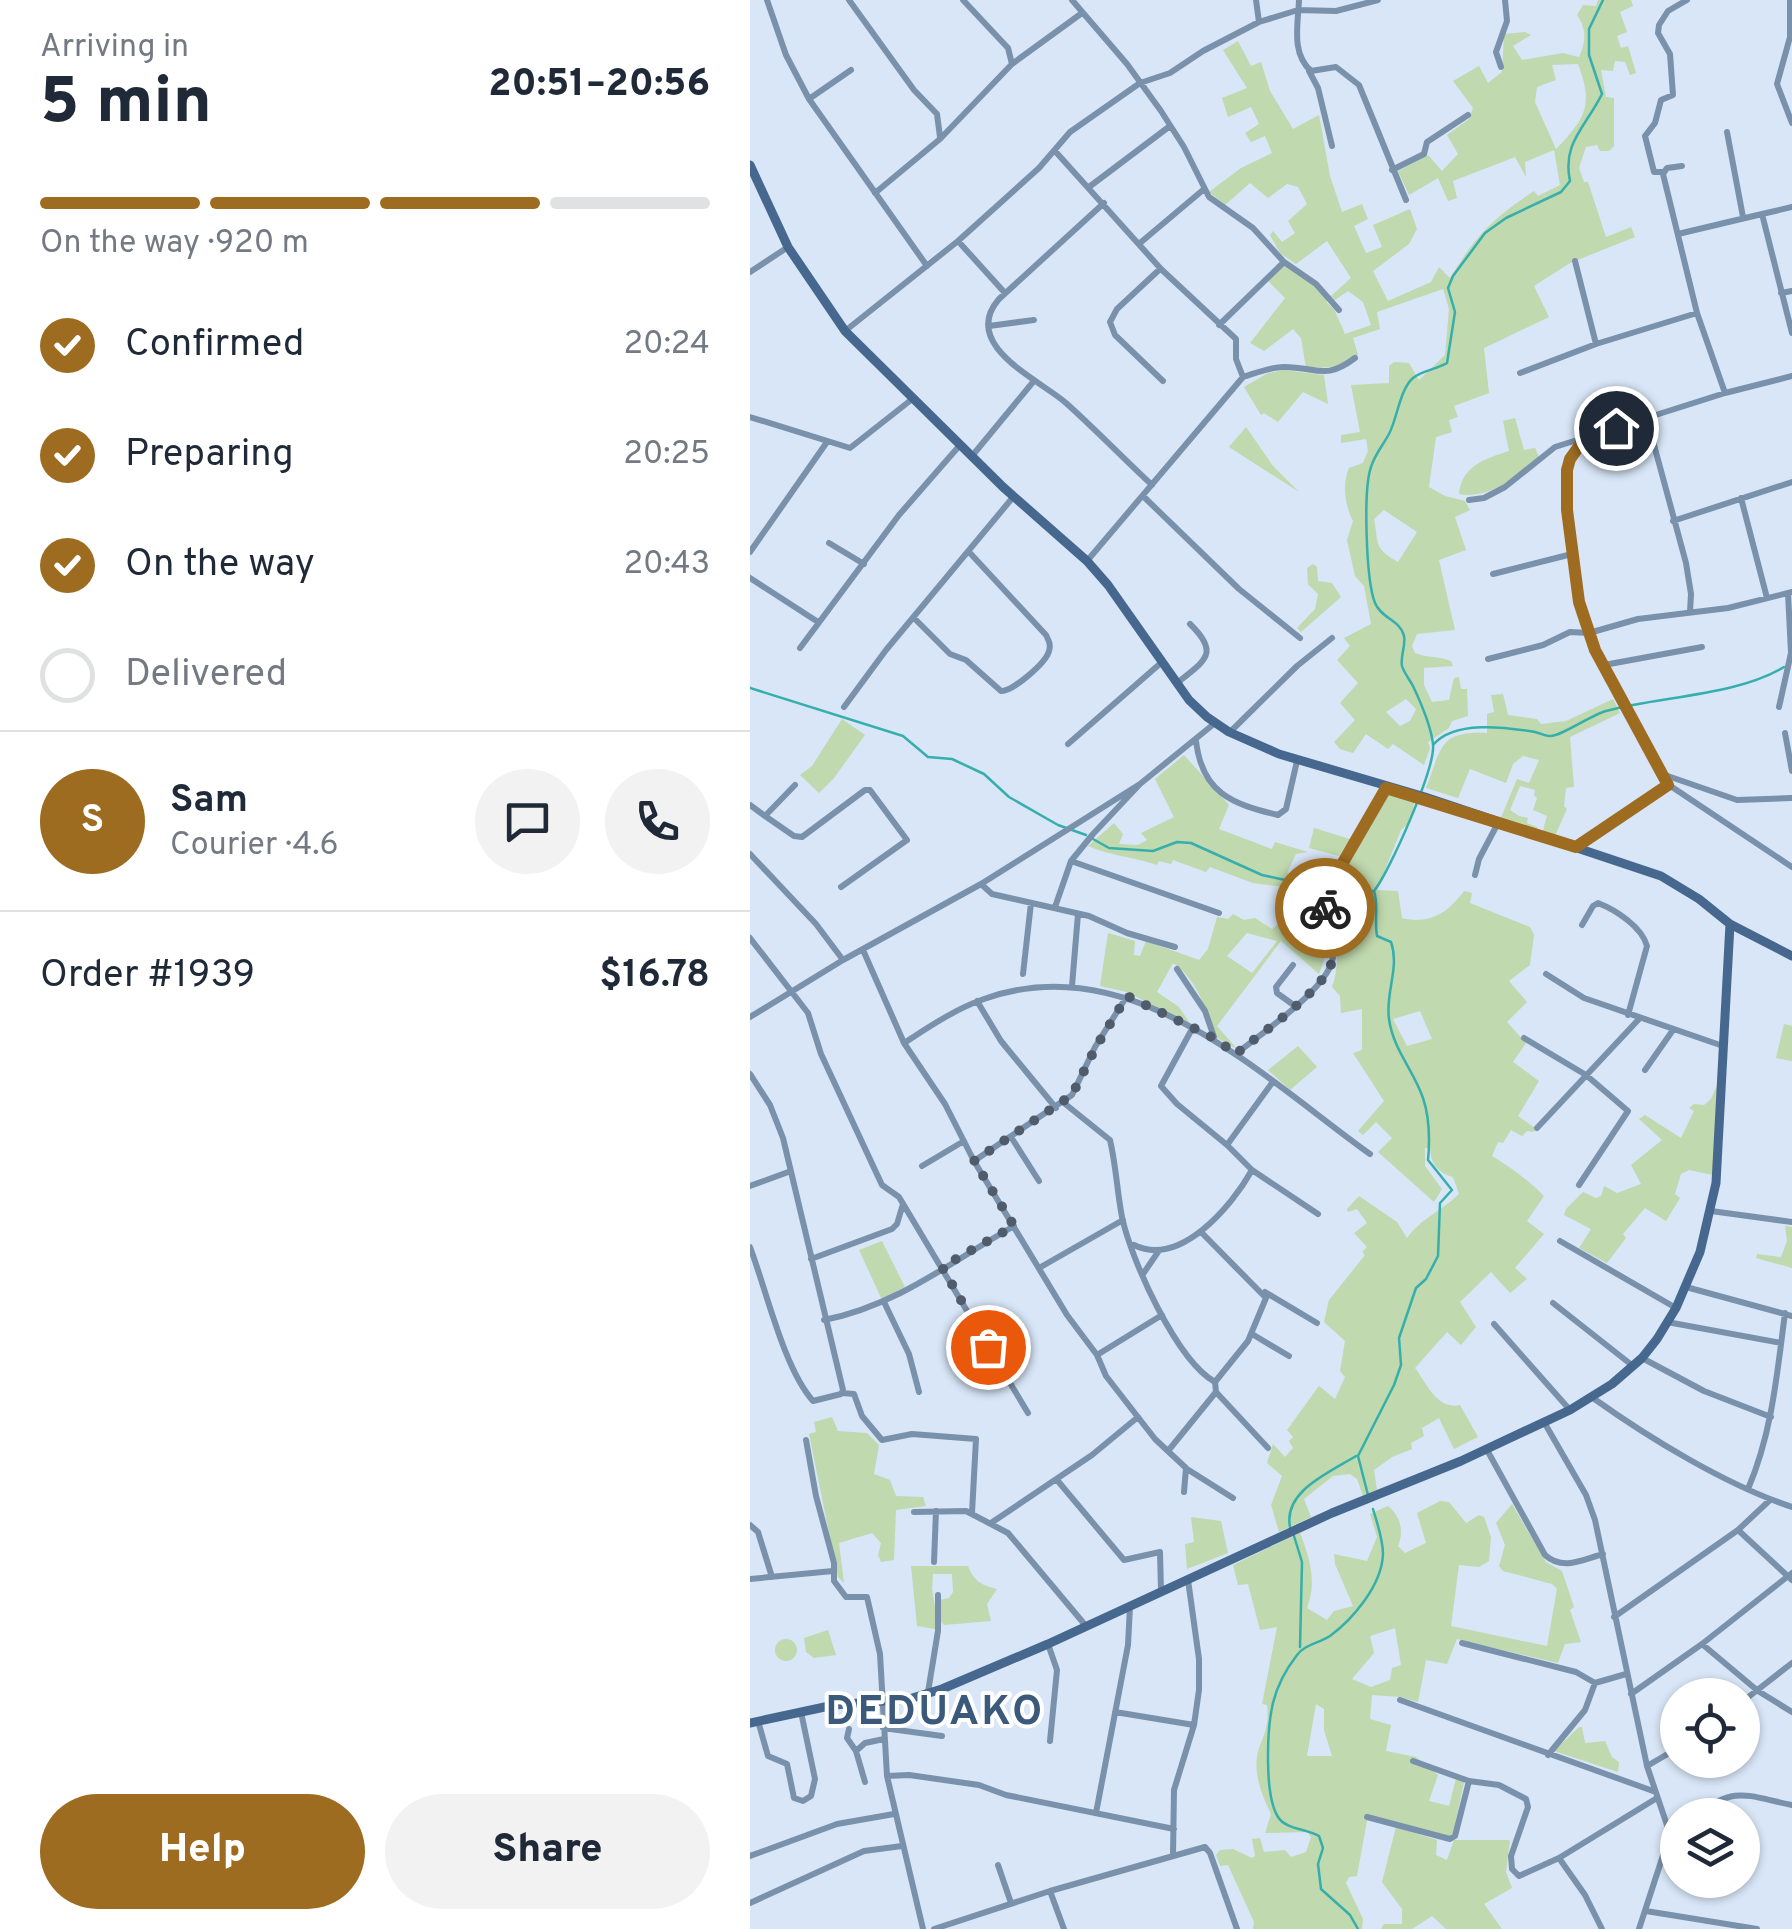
<!DOCTYPE html>
<html lang="en">
<head>
<meta charset="utf-8">
<style>
	body { margin:0; font-family:Overpass,sans-serif; background:#f2f2f3; color:#1f2937; height:100vh; display:flex; flex-direction:column; font-size:38px; white-space:nowrap }
	* { box-sizing:border-box; margin:0 }
	p { font-size:32px; color:#747a83 }
	.icon { flex:none; width:55px; height:55px; fill:none; stroke:currentColor; stroke-width:2; stroke-linecap:round; stroke-linejoin:round }
	.map { position:relative; flex:1; overflow:hidden }
	.sheet { display:flex; flex-direction:column; background:#fff; width:750px }
	.sheet>* { flex:none }
	.controls { position:absolute; left:910px; top:1678px; display:grid; gap:20px }
	.controls a { display:grid; place-items:center; width:100px; height:100px; border-radius:50%; background:#fff; box-shadow:0 2px 8px #0004; font-size:50px }
	.pin { position:absolute; display:grid; place-items:center; width:85px; height:85px; color:#fff; margin:-42px; border:5px solid #fff; border-radius:50%; box-shadow:0 2px 10px #0007 }
	.courier { position:absolute; display:grid; place-items:center; width:100px; height:100px; margin:-50px; border:8px solid #9e6c21; border-radius:50%; background:#fff; color:#222; box-shadow:0 2px 12px #0007 }
	.summary em { font-style:normal; font-weight:800 }
	.summary div { display:flex; flex-direction:column-reverse }
	.summary { display:flex; align-items:center; justify-content:space-between; height:170px; padding:0 40px }
	h1 { font-size:65px; font-weight:800; line-height:75px }
	.bar { display:grid; grid-template-columns:repeat(4,1fr); gap:15px 10px; align-content:center; height:120px; padding:0 40px }
	.bar i { height:12px; border-radius:8px; background:#e0e1e3 }
	.bar .on { background:#9e6c21 }
	.bar p { grid-column:span 4 }
	.line { display:flex; align-items:center; gap:25px; padding:0 40px; border-top:2px solid #e0e1e3 }
	.line div { flex:1 }
	.round { display:grid; place-items:center; flex:none; width:105px; height:105px; border-radius:52px; background:#f2f2f3 }
	ol { padding:0 40px; list-style:none }
	li { display:flex; align-items:center; gap:30px; height:110px }
	li p { margin-inline-start:auto }
	li .icon { padding:10px; border-radius:50%; background:#9e6c21; color:#fff; stroke-width:4 }
	li:last-child { color:#747a83 }
	li i { width:55px; height:55px; border:5px solid #e0e1e3; border-radius:50% }
	.cta { display:flex; gap:20px; margin-top:auto; padding:20px 40px }
	.cta a { flex:1; height:115px; border-radius:60px; background:#9e6c21; color:#fff; font-size:40px; font-weight:800; line-height:115px; text-align:center }
	.cta a+a { background:#f2f2f3; color:#1f2937 }
	main { display:flex; flex:1; min-height:0 }
	.map>svg:first-child { display:block }
	.green { fill:#c0d9ae; fill-rule:evenodd }
	.lines { fill:none; stroke-linecap:round; stroke-linejoin:round }
	.stream { stroke:#36afac; stroke-width:2.5 }
	.street { stroke:#7a91ab; stroke-width:6 }
	.secondary { stroke:#47688e; stroke-width:9 }
	.done { stroke:#505c6b; stroke-width:10; stroke-dasharray:0 18 }
	.route { stroke:#9e6c21; stroke-width:12 }
	.labels { text-anchor:middle; stroke-width:8; stroke-linejoin:round; paint-order:stroke }
	.district-label { font-size:42px; font-weight:bold; letter-spacing:2.5px; fill:#3a597b; stroke:#fff }
</style>
</head>
<body>
<main>
<section class="sheet">
<div class="summary"><div><h1>5 min</h1><p>Arriving in</p></div><em>20:51–20:56</em></div>
<div class="bar"><i class="on"></i><i class="on"></i><i class="on"></i><i></i><p>On the way · 920 m</p></div>
<ol>
<li><svg class="icon" aria-label="check" viewBox="0 0 24 24"><path d="M5 12l5 5 9-10"/></svg>Confirmed<p>20:24</p></li>
<li><svg class="icon" aria-label="check" viewBox="0 0 24 24"><path d="M5 12l5 5 9-10"/></svg>Preparing<p>20:25</p></li>
<li><svg class="icon" aria-label="check" viewBox="0 0 24 24"><path d="M5 12l5 5 9-10"/></svg>On the way<p>20:43</p></li>
<li><i></i>Delivered</li>
</ol>
<div class="line" style="height:180px"><b class="round" style="background:#9e6c21;color:#fff">S</b><div><b>Sam</b><p>Courier · 4.6</p></div><a class="round"><svg class="icon" aria-label="chat" viewBox="0 0 24 24"><path d="M4 5h16v11H9l-5 4z"/></svg></a><a class="round"><svg class="icon" aria-label="phone" viewBox="0 0 24 24"><path d="M5 4h4l2 5-3 2q2 4 5 5l2-3 5 2v4C11 20 4 13 5 4z"/></svg></a></div>
<div class="line" style="height:130px"><div>Order #1939</div><b>$16.78</b></div>
<div class="cta"><a>Help</a><a>Share</a></div>
</section>
<div class="map">
<svg width="1042" height="1929" viewBox="0 0 1042 1929">
	<rect width="100%" height="100%" fill="#d8e6f7"/>
	<path class="green" d="M848 0H881L883 6 870 12 877 32 867 36 871 48 878 46 886 73 880 75 875 62 865 61 863 71 851 70 856 97 864 98V146L859 151H850L847 145 836 147 829 168 834 182H838L856 237 881 227 885 237 820 263 784 286 799 317 734 348 739 393 704 406 708 417 699 420 702 432 686 437 679 487 695 496 715 501 720 510 705 517 716 550 689 560 705 630 667 634 662 646 665 653C677 658 689 656 701 661L703 666 674 668V685L682 702 699 700 704 678 709 677 711 689H717L718 716 702 721 699 728 678 742 680 748 674 765 643 744 638 749 616 734 603 753 590 749 584 742 605 720 590 703 608 683 587 660 600 646 594 638 621 624 614 586 605 576 597 540 603 521C595 506 592 484 599 468L613 463 618 451 616 439 591 443V435L610 432 601 385 639 383V366L644 362 659 363 669 380 695 355 699 309 693 289 627 312 630 329 603 338 608 355C595 369 574 367 556 368L551 338 543 329 514 351 500 343 535 298 517 280 533 264 575 290 577 303 584 309 595 334 621 325 613 302 598 291 585 300 581 296 601 278 577 241 546 264 530 253 520 235 523 231 532 242 545 233 538 221 557 204 548 187 537 184 518 198 500 183 475 205 459 192 491 168 522 153 515 136 501 142 495 133 509 124 501 107 478 117 472 98 497 88 473 50 488 41 501 66 511 62 520 91 543 129 569 115 580 176 592 212 612 204 618 219 604 226 616 253 632 247 623 225 660 209 667 229 659 244 623 271 638 301 681 282 689 267 700 278C727 234 741 220 784 191L788 196 810 185 804 150 775 162 776 177 765 157 703 181 707 198 698 201 688 178 659 195 648 171 678 155 692 171 708 154 697 135 719 119 723 108 703 81 729 66 738 83 752 72 754 34 775 32 781 35 763 46 772 60 813 53 829 57C836 42 837 29 827 15L833 5 846 6ZM828 64C844 105 835 119 806 149L785 102 787 87 806 80 802 65ZM634 510 667 532 648 562C623 548 629 544 624 519ZM656 699 666 709 660 721 650 726 636 712Z
		M534 370 574 375 578 404 553 392 528 422 514 413 511 415 494 387 518 373Z
		M765 418 774 450 785 448 791 461C766 476 739 500 709 494 712 466 734 459 759 451L753 421Z
		M496 427 523 466 549 492 479 447Z
		M563 564 567 567 568 581 582 583 591 597 551 632 547 628 565 609 568 594 558 584 557 568Z
		M753 694 758 715 787 719 791 724 816 721 863 699 870 713 820 737 824 787 816 788 814 806 817 809 804 838 792 834 797 816 783 810 787 798 784 795 785 790 770 786 760 810 769 816 778 818 777 823 787 827 786 833 750 820 767 779 779 783 789 760 773 756 763 764 756 783 720 769 708 798 676 788C692 748 688 731 737 733V714L744 712 741 695Z
		M92 719 115 735 84 778 69 793 50 775 62 766Z
		M434 755 479 805 469 829 522 849 525 842 558 852 546 854 537 873 575 880 569 907 578 949 569 974 531 941 467 1026 487 1049 465 1037C456 1010 448 980 423 963L407 992 429 1007 441 1025 377 992 350 986 358 933 385 941 384 955 390 956 396 941 449 960 458 949 467 917 478 919 483 914 494 920 505 918 522 929C537 917 543 908 540 888L503 883 460 867 456 872 423 860 421 864 409 861 407 865C384 857 360 856 338 846L364 823 373 834 369 844 388 845 397 840 391 833 424 817 405 779ZM497 933 527 941 502 973 477 956Z
		M639 794 664 803 661 821 651 830 627 890 648 891 652 918C679 925 698 913 714 891L722 893 720 903 780 927 784 935 780 965 759 981 777 1002 757 1022 776 1043 763 1062 789 1081 768 1116 785 1128 784 1132 777 1131 772 1136 761 1130 753 1143 748 1142 742 1156C762 1168 778 1180 794 1196L777 1221 794 1234 765 1268 777 1279 760 1293 741 1272 710 1302 726 1327 711 1345 697 1332 665 1368C677 1384 687 1410 710 1405L728 1437 704 1449 689 1418 672 1428 674 1436 661 1443 662 1449 642 1457 624 1470 627 1490 613 1496 607 1479 600 1474 583 1476 554 1499 561 1517 529 1532 521 1505 532 1476 517 1463 523 1444 535 1457 543 1448 539 1441 543 1437 537 1430 569 1386 585 1399 595 1377 590 1371 595 1341 574 1322 579 1300 615 1255 612 1252 617 1247 604 1233 617 1223 607 1209 598 1212 597 1209 609 1196 647 1222 657 1238C672 1218 691 1211 709 1194L703 1177C688 1173 680 1163 680 1148H675V1166L692 1189 684 1202 628 1152 642 1138 626 1122 613 1135 608 1131 634 1101 603 1053 612 1050V1009L591 1013 590 996 582 987C595 952 577 927 584 891ZM670 1011 682 1039 657 1046 643 1019Z
		M564 828 600 839 589 856 559 848Z
		M1034 1024 1042 1026V1061L1026 1058Z
		M548 1046 567 1067 540 1090 518 1070Z
		M968 1083 963 1175 939 1170 931 1174 925 1194 930 1198 916 1221 895 1208 873 1234 876 1238 857 1263 829 1248 841 1229 814 1215 816 1209 833 1192 846 1198 851 1196 854 1186 867 1193 891 1184 881 1165 912 1140 889 1119 895 1115 931 1138 944 1111 939 1108 944 1104 954 1105 961 1099Z
		M1035 1226 1042 1227V1268L1006 1258 1007 1254 1031 1257 1037 1241Z
		M132 1241 155 1287 132 1300 109 1250Z
		M82 1417 88 1431 117 1433 129 1445 124 1474 140 1480 146 1496 173 1497 176 1506 146 1510 144 1560 131 1562 128 1555 131 1543 122 1533 89 1543 94 1583 88 1577 59 1434 66 1432 64 1422Z
		M690 1501 699 1502 716 1523 729 1515 734 1517 741 1537 739 1561 729 1567 709 1565 701 1626 797 1646 807 1589 802 1584 753 1571 749 1566 755 1545 746 1523 762 1504 796 1562 812 1571 824 1607 820 1610 831 1642 815 1644 808 1663 707 1639 697 1664 676 1660 668 1702 650 1697 622 1695 620 1719 641 1725 636 1751 666 1757 688 1775 679 1801 699 1806 706 1779 714 1782 703 1834 699 1837 618 1815 607 1876 599 1877 596 1883 613 1919 612 1929H503L504 1922 478 1865 470 1866 466 1855 470 1850 483 1849 502 1858 505 1856 502 1839 510 1838 514 1852 535 1850 541 1857 556 1852 561 1837 557 1832 515 1833 521 1814C511 1793 500 1767 511 1743 516 1731 519 1720 517 1705L512 1704 527 1627 510 1630 498 1584 488 1585 483 1565 550 1533C560 1558 567 1583 557 1608L577 1620 584 1611 603 1606 585 1564 584 1554 617 1561 627 1537 620 1514 638 1506C651 1517 654 1531 648 1546L655 1553 676 1543 667 1513ZM645 1628 651 1665 642 1668 640 1680 621 1687 602 1679 624 1653 620 1636ZM566 1704 574 1709V1730L582 1756H557Z
		M441 1517 471 1521 478 1553 437 1569 435 1544 444 1542Z
		M161 1566H218C224 1581 231 1585 247 1589L237 1604 241 1621 194 1625 190 1621V1600L199 1598 203 1592 202 1574H183L182 1589 188 1625 185 1629 167 1626Z
		M78 1630 86 1655 64 1658 56 1652 54 1638Z
		M25 1650a11 11 0 1 1 22 0a11 11 0 1 1-22 0Z
		M829 1727H832L835 1743 855 1741 862 1757 869 1762 868 1772 804 1751Z
		M646 1827 687 1840 686 1855 697 1860 704 1840H760L756 1872 762 1888 734 1904 752 1929H696L682 1916 662 1929H631L634 1924H652V1909L632 1882Z"/>
	<g class="lines">
		<path class="stream" d="M0 688 153 736 178 757 202 759 234 774 259 797 308 825 336 835
			M683 745C704 720 755 727 785 732 790 733 795 736 800 736 810 737 841 715 856 711 910 696 986 696 1034 667
			M343 839 359 848 403 851 427 842 441 843 512 875 568 887 622 891
			M618 1495 608 1456 644 1385 651 1365 649 1338 666 1288 676 1279 688 1256 690 1203 702 1190 678 1160C680 1139 680 1119 673 1098 664 1071 643 1049 639 1019 635 993 650 968 641 942L627 936C624 920 629 906 624 891 639 873 686 767 683 744 681 726 671 703 663 686 660 680 654 673 652 666 650 657 656 645 654 636 651 621 631 618 625 603 616 580 613 490 621 467 624 456 633 445 639 434 647 419 650 389 663 378 671 371 687 369 697 363L705 312 698 288 703 276 735 233 756 218 811 192 820 181C812 143 835 128 852 94L839 55V29L853 0
			M540 1527C533 1491 580 1472 606 1456
			M544 1536 552 1562 550 1647
			M608 1929 600 1915 571 1889 568 1864 573 1848 569 1836C557 1829 535 1829 528 1817 514 1795 517 1728 523 1703 527 1686 537 1668 547 1655 554 1645 569 1643 580 1636 603 1619 632 1585 633 1554 633 1539 627 1523 623 1509"/>
		<path class="street" d="M17 0 36 55 59 99 177 266
			M99 0 164 90 187 114 190 137
			M213 0 258 48 262 64
			M322 0 377 64 411 111 434 147 459 197 503 228 534 262 566 284 589 310
			M506 0 509 22
			M549 0C548 25 541 53 561 71L586 67 609 85 656 200
			M1040 0V37L1027 84 1042 123
			M751 67 746 52 757 21 755 0
			M559 71 568 88 582 146
			M59 99 101 70
			M977 132 993 217
			M305 151 411 269 486 339V359L493 377C506 373 520 367 534 367 568 367 574 381 605 358
			M932 166 917 168 913 174 947 313 975 393
			M642 170 674 154 677 142 718 115
			M913 172H904L895 136 905 123 911 100 923 95 920 54 908 33 909 25 918 11 937 0
			M339 187 420 126
			M125 193 190 139 262 64 332 13
			M354 203 249 299C209 345 290 380 316 403 345 429 373 458 402 485
			M1042 207 1012 214 1042 333
			M928 234 1012 214
			M208 241 255 293
			M390 243 453 190
			M825 261 846 344
			M410 269 367 309 360 322 365 335 413 381
			M0 272 38 247
			M1031 293 1042 291
			M469 325 534 262
			M239 326 284 320
			M95 331 208 241 289 168 320 132 390 83 420 73 453 51 509 22 548 10 586 11 628 0
			M770 373 846 344 947 313
			M0 417 100 448 161 400
			M897 419 936 563 941 594 940 612
			M835 437 820 459 817 509 829 602 845 650 919 785 1042 867
			M222 456 283 382
			M393 496 489 589 550 638
			M991 498 1017 598
			M719 500 734 498 755 487 805 447 975 393 1042 376
			M923 521 1042 482
			M79 543 114 564
			M0 552 77 442
			M337 561 493 377
			M743 574 822 554
			M0 578 68 622
			M164 618 200 654 216 660 251 691C262 692 296 663 299 651 301 645 299 641 296 635L220 553
			M50 648 149 515 210 445
			M738 659 793 645 820 632 839 633 888 619 978 608 1042 592
			M854 665 952 647
			M427 683C454 661 471 654 440 624
			M94 707 136 650 264 496
			M1029 707 1041 653 1038 593
			M480 732 547 666 582 638
			M1035 733 1042 771
			M446 741C452 793 482 804 528 815L536 809 547 761
			M318 744 412 662
			M912 774 987 800 1042 798
			M0 805 15 816 45 785
			M15 816 44 836 52 837 115 790H120L157 840 91 887
			M827 846 919 785
			M0 854 66 924 93 960
			M321 861 469 913
			M725 875 729 859 748 823
			M231 884 242 894 339 916 377 933 425 947
			M305 907 321 861 343 834 390 784 465 723
			M832 925 843 906 848 903C866 910 892 927 897 946L878 1015
			M0 938 58 1013 71 1054 132 1185 149 1197 278 1413
			M113 950 154 1043 195 1104 224 1161 317 1315 347 1355 356 1376 405 1439 436 1468 434 1492
			M543 965 526 987 527 993 545 1006
			M427 969 455 1011 464 1037
			M273 974 281 903
			M796 974 834 998 973 1046
			M322 986 328 914
			M227 1001 251 1041 306 1108
			M0 1017 93 960 231 884 390 784
			M442 1029 411 1086 427 1104 477 1145
			M774 1038 836 1075 878 1111 829 1185
			M154 1043C179 1027 205 1009 234 999 381 946 510 1075 620 1154
			M486 1054C510 1034 583 986 583 955 583 933 573 914 576 893L636 788
			M895 1070 923 1030
			M0 1074 20 1105 33 1138 93 1390 91 1394 63 1401C34 1369 16 1289 0 1247
			M522 1083 477 1145 502 1170 568 1214
			M314 1103 360 1140C366 1165 367 1191 372 1217 381 1260 427 1361 465 1382L466 1392 518 1448
			M787 1128 889 1019
			M261 1137 289 1181
			M224 1161 322 1095 345 1047 377 996
			M172 1166 214 1141
			M0 1186 41 1171
			M961 1211 1042 1222
			M451 1232 516 1298 498 1341 465 1382
			M810 1241 926 1308
			M384 1245C430 1268 482 1206 502 1170
			M61 1259 142 1229 147 1224 153 1204
			M289 1268 373 1220
			M393 1274 408 1252
			M936 1287 1042 1316
			M515 1292 567 1323
			M134 1302 159 1354 169 1392
			M803 1303 883 1366
			M74 1320C146 1306 201 1262 264 1226
			M917 1322 1031 1343
			M744 1324 820 1410
			M502 1334 539 1356
			M347 1355 412 1315
			M892 1358 954 1391 1021 1417
			M92 1393 104 1394 112 1416 132 1440 162 1434 226 1439 222 1513
			M843 1398C899 1438 976 1485 1042 1507
			M794 1422 836 1495 845 1520 897 1766 920 1834
			M56 1440 66 1496 84 1563V1581L96 1597H117L130 1654 137 1776 173 1929
			M737 1450 795 1555C813 1571 832 1560 853 1554
			M418 1451 466 1392
			M437 1469 483 1498
			M307 1480 374 1560 410 1552 411 1591
			M998 1489C1022 1433 1027 1374 1035 1313
			M164 1512 216 1511 258 1533 336 1626
			M241 1523 342 1455 388 1417
			M0 1525 8 1532 22 1577
			M988 1530 1042 1580
			M184 1562 186 1511
			M0 1579 83 1571
			M864 1617 988 1530 1020 1500
			M712 1643 826 1672 845 1683 835 1710 798 1755
			M298 1644 307 1670 300 1741
			M952 1644 1008 1691 1042 1712
			M845 1683 876 1674
			M178 1692 188 1631V1595
			M881 1694 952 1644 1042 1573
			M650 1700 903 1791
			M992 1702 1042 1663
			M365 1712 444 1725
			M8 1721 18 1756 37 1764 44 1798 53 1801 61 1796 65 1779 51 1712
			M133 1728 192 1736
			M99 1729 97 1738 106 1751
			M663 1761 719 1781 749 1785 776 1799 778 1807 761 1856 762 1869 769 1876 809 1858 907 1798
			M897 1766 928 1748
			M137 1776 159 1775 229 1785 256 1795 424 1829
			M115 1782 106 1751 115 1743 134 1739
			M346 1813 378 1645 380 1606
			M946 1815C987 1785 996 1796 1042 1805
			M617 1817 700 1839 705 1836 719 1781
			M423 1855 424 1790 444 1725 449 1690V1659L438 1580
			M0 1856 87 1824 144 1814
			M809 1858 835 1895 852 1929
			M248 1865 261 1903
			M300 1891 314 1929
			M0 1903 114 1851 152 1846
			M896 1911 1007 1929
			M184 1929 300 1891 455 1847 460 1853 487 1929
			M889 1929 920 1834 928 1829"/>
		<path class="secondary" d="M0 165 38 247 95 331 253 487 337 561 358 585 439 700 457 717 479 732 529 754 675 797 911 876 949 899 980 924 1042 956
			M0 1723 84 1705 159 1699 192 1689 298 1644 582 1513 711 1461 820 1410 862 1384 892 1358 907 1339 926 1308 950 1252 966 1183 980 924"/>
	</g>
	<g class="lines">
		<path class="done" d="M238 1347 192 1267 264 1226 224 1161 322 1095 346 1047 377 996 464 1038 486 1054C509 1034 583 986 583 955 583 940 577 923 575 908"/>
		<path class="route" d="M575 908 576 892 636 788 826 847 918 785 845 650 829 602 817 510V470L820 459 835 438 866 428"/>
	</g>
	<g class="labels">
		<g class="district-label">
			<text x="185" y="1724">DEDUAKO</text>
		</g>
	</g>
</svg>
<div class="controls">
<a><svg class="icon" aria-label="locate" viewBox="0 0 24 24"><circle cx="12" cy="12" r="6"/><path d="M12 2v4M12 18v4M2 12h4M18 12h4"/></svg></a>
<a><svg class="icon" aria-label="layers" viewBox="0 0 24 24"><path d="M12 4l9 5-9 5-9-5zM3 14l9 5 9-5"/></svg></a>
</div>
<div class="pin" style="left:238px;top:1347px;background:#ea580c"><svg class="icon" aria-label="bag" viewBox="0 0 24 24"><path d="M5 8h14l-1 12H6zM9 8a3 3 0 0 1 6 0"/></svg></div>
<div class="pin" style="left:866px;top:428px;background:#1f2937"><svg class="icon" aria-label="home" viewBox="0 0 24 24"><path d="M3 11l9-7 9 7M6 9v11h12V9"/></svg></div>
<div class="courier" style="left:575px;top:908px"><svg class="icon" aria-label="bike" viewBox="0 0 24 24"><circle cx="6" cy="16" r="4"/><circle cx="18" cy="16" r="4"/><path d="M6 16l4-8h5l3 8M10 8l3 8H6M13 5h3"/></svg></div>
</div>
</main>
</body>
</html>
